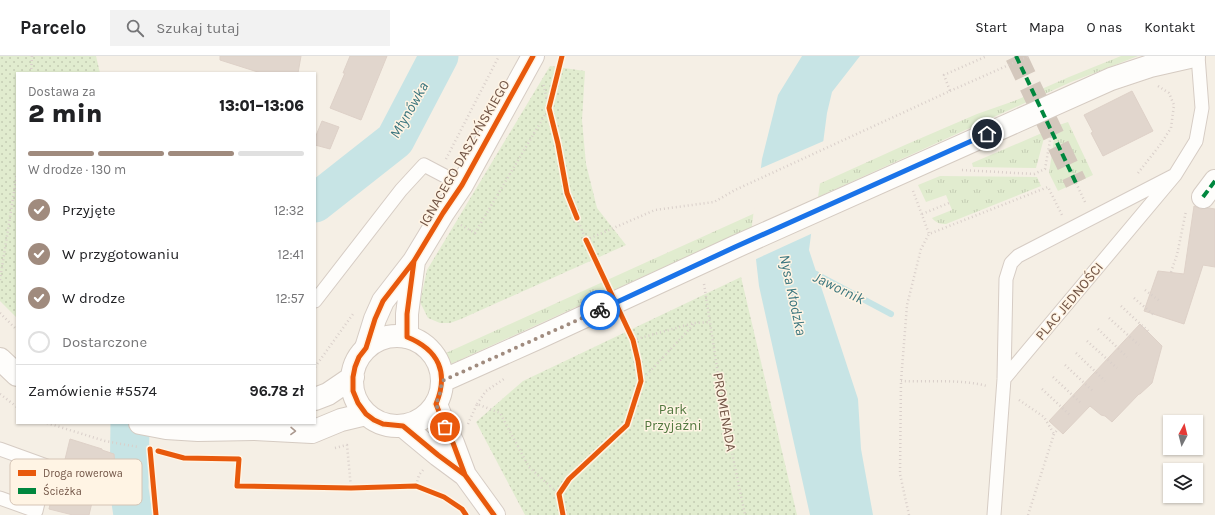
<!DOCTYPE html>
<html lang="pl">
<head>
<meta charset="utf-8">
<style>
	body { margin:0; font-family:Karla,sans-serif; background:#f2f2f2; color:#202124; height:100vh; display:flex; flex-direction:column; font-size:15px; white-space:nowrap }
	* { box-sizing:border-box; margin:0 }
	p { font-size:13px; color:#757577 }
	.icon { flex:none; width:22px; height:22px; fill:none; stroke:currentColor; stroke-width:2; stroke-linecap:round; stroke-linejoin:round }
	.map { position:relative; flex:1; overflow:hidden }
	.details { position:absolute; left:16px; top:16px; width:300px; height:352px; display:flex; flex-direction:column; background:#fff; border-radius:0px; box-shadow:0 1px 3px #0004 }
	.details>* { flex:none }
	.needle { width:26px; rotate:7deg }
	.controls { position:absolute; left:1163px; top:359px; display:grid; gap:8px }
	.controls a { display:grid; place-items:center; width:40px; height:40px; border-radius:0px; background:#fff; box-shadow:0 1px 3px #0004; font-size:20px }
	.pin { position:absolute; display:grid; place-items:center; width:34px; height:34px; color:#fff; margin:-17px; border:2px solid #fff; border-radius:50%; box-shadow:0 1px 4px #0007 }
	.courier { position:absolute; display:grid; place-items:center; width:40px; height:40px; margin:-20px; border:3px solid #1a73e8; border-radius:50%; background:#fff; color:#222; box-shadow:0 1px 5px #0007 }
	.overview em { font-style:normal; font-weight:800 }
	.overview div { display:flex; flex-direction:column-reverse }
	.overview { display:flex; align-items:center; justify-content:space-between; height:68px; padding:0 12px }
	h1 { font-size:26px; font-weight:800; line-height:30px }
	.bar { display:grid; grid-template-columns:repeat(4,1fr); gap:6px 4px; align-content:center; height:48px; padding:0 12px }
	.bar i { height:5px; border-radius:3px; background:#e0e0e0 }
	.bar .on { background:#a08b7e }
	.bar p { grid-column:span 4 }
	.line { display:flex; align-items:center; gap:10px; padding:0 12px; border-top:1px solid #e0e0e0 }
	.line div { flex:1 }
	ol { padding:0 12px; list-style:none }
	li { display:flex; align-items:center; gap:12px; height:44px }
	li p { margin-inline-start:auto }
	li .icon { padding:4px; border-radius:50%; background:#a08b7e; color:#fff; stroke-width:4 }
	li:last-child { color:#757577 }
	li i { width:22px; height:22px; border:2px solid #e0e0e0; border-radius:50% }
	header { display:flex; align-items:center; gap:24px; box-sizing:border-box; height:56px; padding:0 20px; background:#fff; border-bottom:1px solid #e0e0e0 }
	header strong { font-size:19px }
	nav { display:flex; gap:22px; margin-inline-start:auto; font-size:14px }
	.search { width:280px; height:36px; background:#f2f2f2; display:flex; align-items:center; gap:10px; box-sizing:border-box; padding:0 14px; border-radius:0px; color:#757577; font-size:15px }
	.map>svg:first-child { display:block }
	.grass { fill:url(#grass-tufts) }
	.park { fill:url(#park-dots) }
	.water { fill:#c7e4e5 }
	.pier { fill:#f5efe5 }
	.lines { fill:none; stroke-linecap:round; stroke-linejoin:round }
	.stream { stroke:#c7e4e5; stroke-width:6 }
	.river { stroke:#c7e4e5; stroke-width:39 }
	.building { fill:#e1d6cd; stroke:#ded1c8 }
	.street-tunnel { stroke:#d4c8bd; stroke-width:22; stroke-dasharray:22 11; stroke-linecap:butt }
	.lane-casing { stroke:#d6ccc4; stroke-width:15 }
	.street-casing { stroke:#d6ccc4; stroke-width:24 }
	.secondary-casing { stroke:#d5cbc2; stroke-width:24 }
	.path { stroke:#d9cfca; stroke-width:2.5; stroke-dasharray:1 3; stroke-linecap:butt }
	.lane { stroke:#fefdfb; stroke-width:13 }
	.street { stroke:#fefdfb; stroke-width:22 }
	.secondary { stroke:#fefdfb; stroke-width:22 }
	.quiet { stroke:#00873e; stroke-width:4; stroke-dasharray:8 4; stroke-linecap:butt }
	.cycleway-casing { stroke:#fff4e4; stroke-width:8 }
	.cycleway { stroke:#e8590c; stroke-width:5 }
	.oneway { stroke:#aa988e }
	.done { stroke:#a08b7e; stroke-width:4; stroke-dasharray:0 7.2 }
	.route { stroke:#1a73e8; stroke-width:5 }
	.labels { text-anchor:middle; stroke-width:3; stroke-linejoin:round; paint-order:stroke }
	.street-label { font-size:14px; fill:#725546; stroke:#fff4e4 }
	.park-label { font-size:14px; fill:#52783f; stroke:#fff4e4 }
	.water-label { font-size:15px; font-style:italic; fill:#3d777f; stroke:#fff4e4 }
	.key { fill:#fff4e4; stroke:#d5c4b5; stroke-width:1 }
	.key-label { font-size:11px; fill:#725546 }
</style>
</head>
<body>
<header>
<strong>Parcelo</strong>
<div class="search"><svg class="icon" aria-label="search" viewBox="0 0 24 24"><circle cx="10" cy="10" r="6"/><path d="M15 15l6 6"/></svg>Szukaj tutaj</div>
<nav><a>Start</a><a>Mapa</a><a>O nas</a><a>Kontakt</a></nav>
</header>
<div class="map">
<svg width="1215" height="459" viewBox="0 0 1215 459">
	<defs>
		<pattern id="grass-tufts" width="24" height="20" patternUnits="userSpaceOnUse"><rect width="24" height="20" fill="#e1eccf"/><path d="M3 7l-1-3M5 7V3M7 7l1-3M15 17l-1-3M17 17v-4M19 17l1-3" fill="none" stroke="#c4ccb3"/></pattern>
		<pattern id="park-dots" width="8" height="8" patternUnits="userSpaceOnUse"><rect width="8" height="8" fill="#e1eccf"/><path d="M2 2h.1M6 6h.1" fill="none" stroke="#c4ccb3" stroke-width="1.8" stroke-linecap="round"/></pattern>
	</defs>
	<rect width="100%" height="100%" fill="#f5efe5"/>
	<path class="grass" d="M1121 0H1138L1071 26 453 307 450 308 448 306 445 300 446 297 905 89 977 58 1014 45 1069 21Z
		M1068 66 1093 119 1058 135 1049 117 1056 70Z
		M1042 77 1044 82 1036 112 973 111 972 107Z
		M940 120 1037 121 1041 130 946 168C940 168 936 167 932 162L952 154 946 139 926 146 918 129Z"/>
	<path class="park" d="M0 0H96L100 17H17V262L0 245Z
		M550 10 585 15 582 64 586 108 597 152 626 189 461 263 450 267H440L428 262 420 246 427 214Z
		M741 221 797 459H525L476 366 523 325Z"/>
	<path class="water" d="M802 0H860L832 36 827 57 809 194 858 343 861 393 873 459H810L759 230 753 177 762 103 778 39Z"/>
	<path class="pier" d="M826 84 813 177 754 204 751 177 759 113Z"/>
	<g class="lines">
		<path class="stream" d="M809 216 816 218 891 258"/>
		<path class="river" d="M315 147 395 84 439 0
			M130 367 129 433 133 459"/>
	</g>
	<path class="building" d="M220 0H301L298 17H261L220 4Z
		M350 0H387L361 64 330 52 345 17H343Z
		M1132 35 1153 75 1103 100 1091 77 1093 76 1084 59Z
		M322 65 339 71 330 93 315 89V82Z
		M1194 150 1201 153 1209 152 1215 153V211L1203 209 1184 268 1144 255 1158 215 1184 218Z
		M1140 268 1162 290 1152 327 1140 338H1139L1112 366 1105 360 1101 359 1090 350 1063 378 1049 365Z
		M70 383 102 393V394L114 398 118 441 95 434 89 459H73L49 453 54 431 58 432Z"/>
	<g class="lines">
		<path class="street-tunnel" d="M1016 0 1076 127"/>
		<g class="lane-casing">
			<path id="lane" d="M315 245 401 134 424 109 462 129
				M1004 323 1175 119 1196 85 1202 52 1198 0
				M0 393 47 410 36 455 0 442
				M994 459 1004 323 1006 223 1011 207 1018 200 1175 119"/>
		</g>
		<g class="street-casing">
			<path id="street" d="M1203 141 1215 125
				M407 281V258L414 205
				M366 292 375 263 383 245 414 205 443 157 462 129 533 0
				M436 348 445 371 453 387 465 419 494 459
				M403 370 438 399 465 419"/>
		</g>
		<g class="secondary-casing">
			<path id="secondary" d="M352 325a45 45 0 1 1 90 0a45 45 0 1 1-90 0Z
				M0 303 17 319
				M442 325 538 282 735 191 1111 23 1150 10 1194 0
				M315 343 328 338 353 321
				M140 367 166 372 198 374 254 373 312 376 341 364 366 358"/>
		</g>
		<path class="path" d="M31 17 32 0
			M950 35 1029 0
			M446 103 499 0
			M962 114 1034 118 1045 113 1052 73
			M1138 117 1160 89 1171 72 1174 49 1169 37 1158 30
			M1076 127 1085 146
			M913 135 929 178
			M922 158 949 147
			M577 162 586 184 655 154 714 146 735 134 950 35 944 19 987 0
			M461 169 475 177 549 52 543 27
			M1171 216 1177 199 1186 155
			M0 224 17 117
			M704 228 725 363 745 459
			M1145 234 1161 246
			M1134 242 1155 260
			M1121 250 1149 276
			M0 257 17 274
			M1109 262 1139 289
			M1098 273 1127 301
			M633 284 694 267 710 266
			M1087 285 1117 312
			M1076 297 1105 325
			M1065 309 1094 336
			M315 311 353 258
			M1053 321 1082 348
			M641 325 694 268
			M901 325C928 326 961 323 987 330
			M1042 333 1071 360
			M0 338 17 351
			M1019 344 1044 361 1054 378
			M477 348 486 335 504 323
			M47 367 105 385 138 391
			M468 368 477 348 500 357 529 411 559 438
			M335 392 347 389 351 432
			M159 395 184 402 239 403 237 430 351 432 416 430 419 419 423 414
			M909 459 900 418 901 325 907 249 921 193 929 178 1048 131 1062 159
			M1028 459 1054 378 1058 373"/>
		<use href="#lane" class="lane"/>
		<use href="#street" class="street"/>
		<use href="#secondary" class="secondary"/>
		<path class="quiet" d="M1016 0 1076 127
			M1203 141 1215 125"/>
		<g class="cycleway-casing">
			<path id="cycleway" d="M562 0 549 52 558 88 567 137 577 162
				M414 205 407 258V281C439 294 449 317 436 348L445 371 453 387 465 419 494 459
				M150 393 156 459
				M158 395 184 402 239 403 237 430 351 432 416 430 444 441 462 453 466 459
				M465 419 438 399 403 370 383 368 374 364 366 358 358 347 353 335V321L355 311 359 301 366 292 375 263 383 245 414 205 443 157 462 129 533 0
				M563 459 559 438 569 423 627 369 641 325 638 305 633 284 586 184"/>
		</g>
		<use href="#cycleway" class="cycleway"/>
	</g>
	<defs><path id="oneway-chevron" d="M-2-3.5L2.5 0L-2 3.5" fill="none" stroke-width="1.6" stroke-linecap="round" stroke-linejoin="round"/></defs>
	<use class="oneway" href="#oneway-chevron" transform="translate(293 375) rotate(1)"/>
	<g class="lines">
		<path class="done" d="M445 371 436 348 440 337 442 325 600 254"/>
		<path class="route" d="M600 254 735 191 987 78"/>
	</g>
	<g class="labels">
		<g class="street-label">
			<text transform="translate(464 97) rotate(-60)" y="5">IGNACEGO DASZYŃSKIEGO</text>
			<text transform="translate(1069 245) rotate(-50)" y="5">PLAC JEDNOŚCI</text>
			<text transform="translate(725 356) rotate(80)" y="5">PROMENADA</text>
		</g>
		<g class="park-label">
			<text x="673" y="358">Park<tspan x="673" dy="16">Przyjaźni</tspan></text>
		</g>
		<g class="water-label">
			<text transform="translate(409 54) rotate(-60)" y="5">Młynówka</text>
			<text transform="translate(839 232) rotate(26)" y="5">Jawornik</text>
			<text transform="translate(793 239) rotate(78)" y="5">Nysa Kłodzka</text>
		</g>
	</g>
	<rect x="10" y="403" width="132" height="46" rx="6" class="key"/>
	<rect x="18" y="414" width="18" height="6" fill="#e8590c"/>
	<rect x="18" y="432" width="18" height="6" fill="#00873e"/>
	<g class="key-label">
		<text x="43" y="421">Droga rowerowa</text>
		<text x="43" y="439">Ścieżka</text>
	</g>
</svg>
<div class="controls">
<a><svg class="needle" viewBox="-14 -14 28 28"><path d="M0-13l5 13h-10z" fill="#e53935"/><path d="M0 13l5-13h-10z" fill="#757577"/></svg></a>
<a><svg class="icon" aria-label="layers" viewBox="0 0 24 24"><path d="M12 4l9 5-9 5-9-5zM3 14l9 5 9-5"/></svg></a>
</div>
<div class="pin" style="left:445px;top:371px;background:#ea580c"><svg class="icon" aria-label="bag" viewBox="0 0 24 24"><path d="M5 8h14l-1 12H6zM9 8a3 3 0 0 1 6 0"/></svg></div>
<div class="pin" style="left:987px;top:78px;background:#1f2937"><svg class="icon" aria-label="home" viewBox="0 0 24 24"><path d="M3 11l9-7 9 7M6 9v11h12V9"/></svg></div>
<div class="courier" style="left:600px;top:254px"><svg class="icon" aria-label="bike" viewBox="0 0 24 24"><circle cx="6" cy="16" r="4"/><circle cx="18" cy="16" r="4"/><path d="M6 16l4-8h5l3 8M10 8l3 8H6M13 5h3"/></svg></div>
<section class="details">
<div class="overview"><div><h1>2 min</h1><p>Dostawa za</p></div><em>13:01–13:06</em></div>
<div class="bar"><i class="on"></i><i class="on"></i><i class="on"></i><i></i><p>W drodze · 130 m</p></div>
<ol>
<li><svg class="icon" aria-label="check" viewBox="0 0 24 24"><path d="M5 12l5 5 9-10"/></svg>Przyjęte<p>12:32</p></li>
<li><svg class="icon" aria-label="check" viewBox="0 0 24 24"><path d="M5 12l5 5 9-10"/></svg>W przygotowaniu<p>12:41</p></li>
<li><svg class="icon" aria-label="check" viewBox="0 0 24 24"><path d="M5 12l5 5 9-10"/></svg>W drodze<p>12:57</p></li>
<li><i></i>Dostarczone</li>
</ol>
<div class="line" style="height:52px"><div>Zamówienie #5574</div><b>96.78 zł</b></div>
</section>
</div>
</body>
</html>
